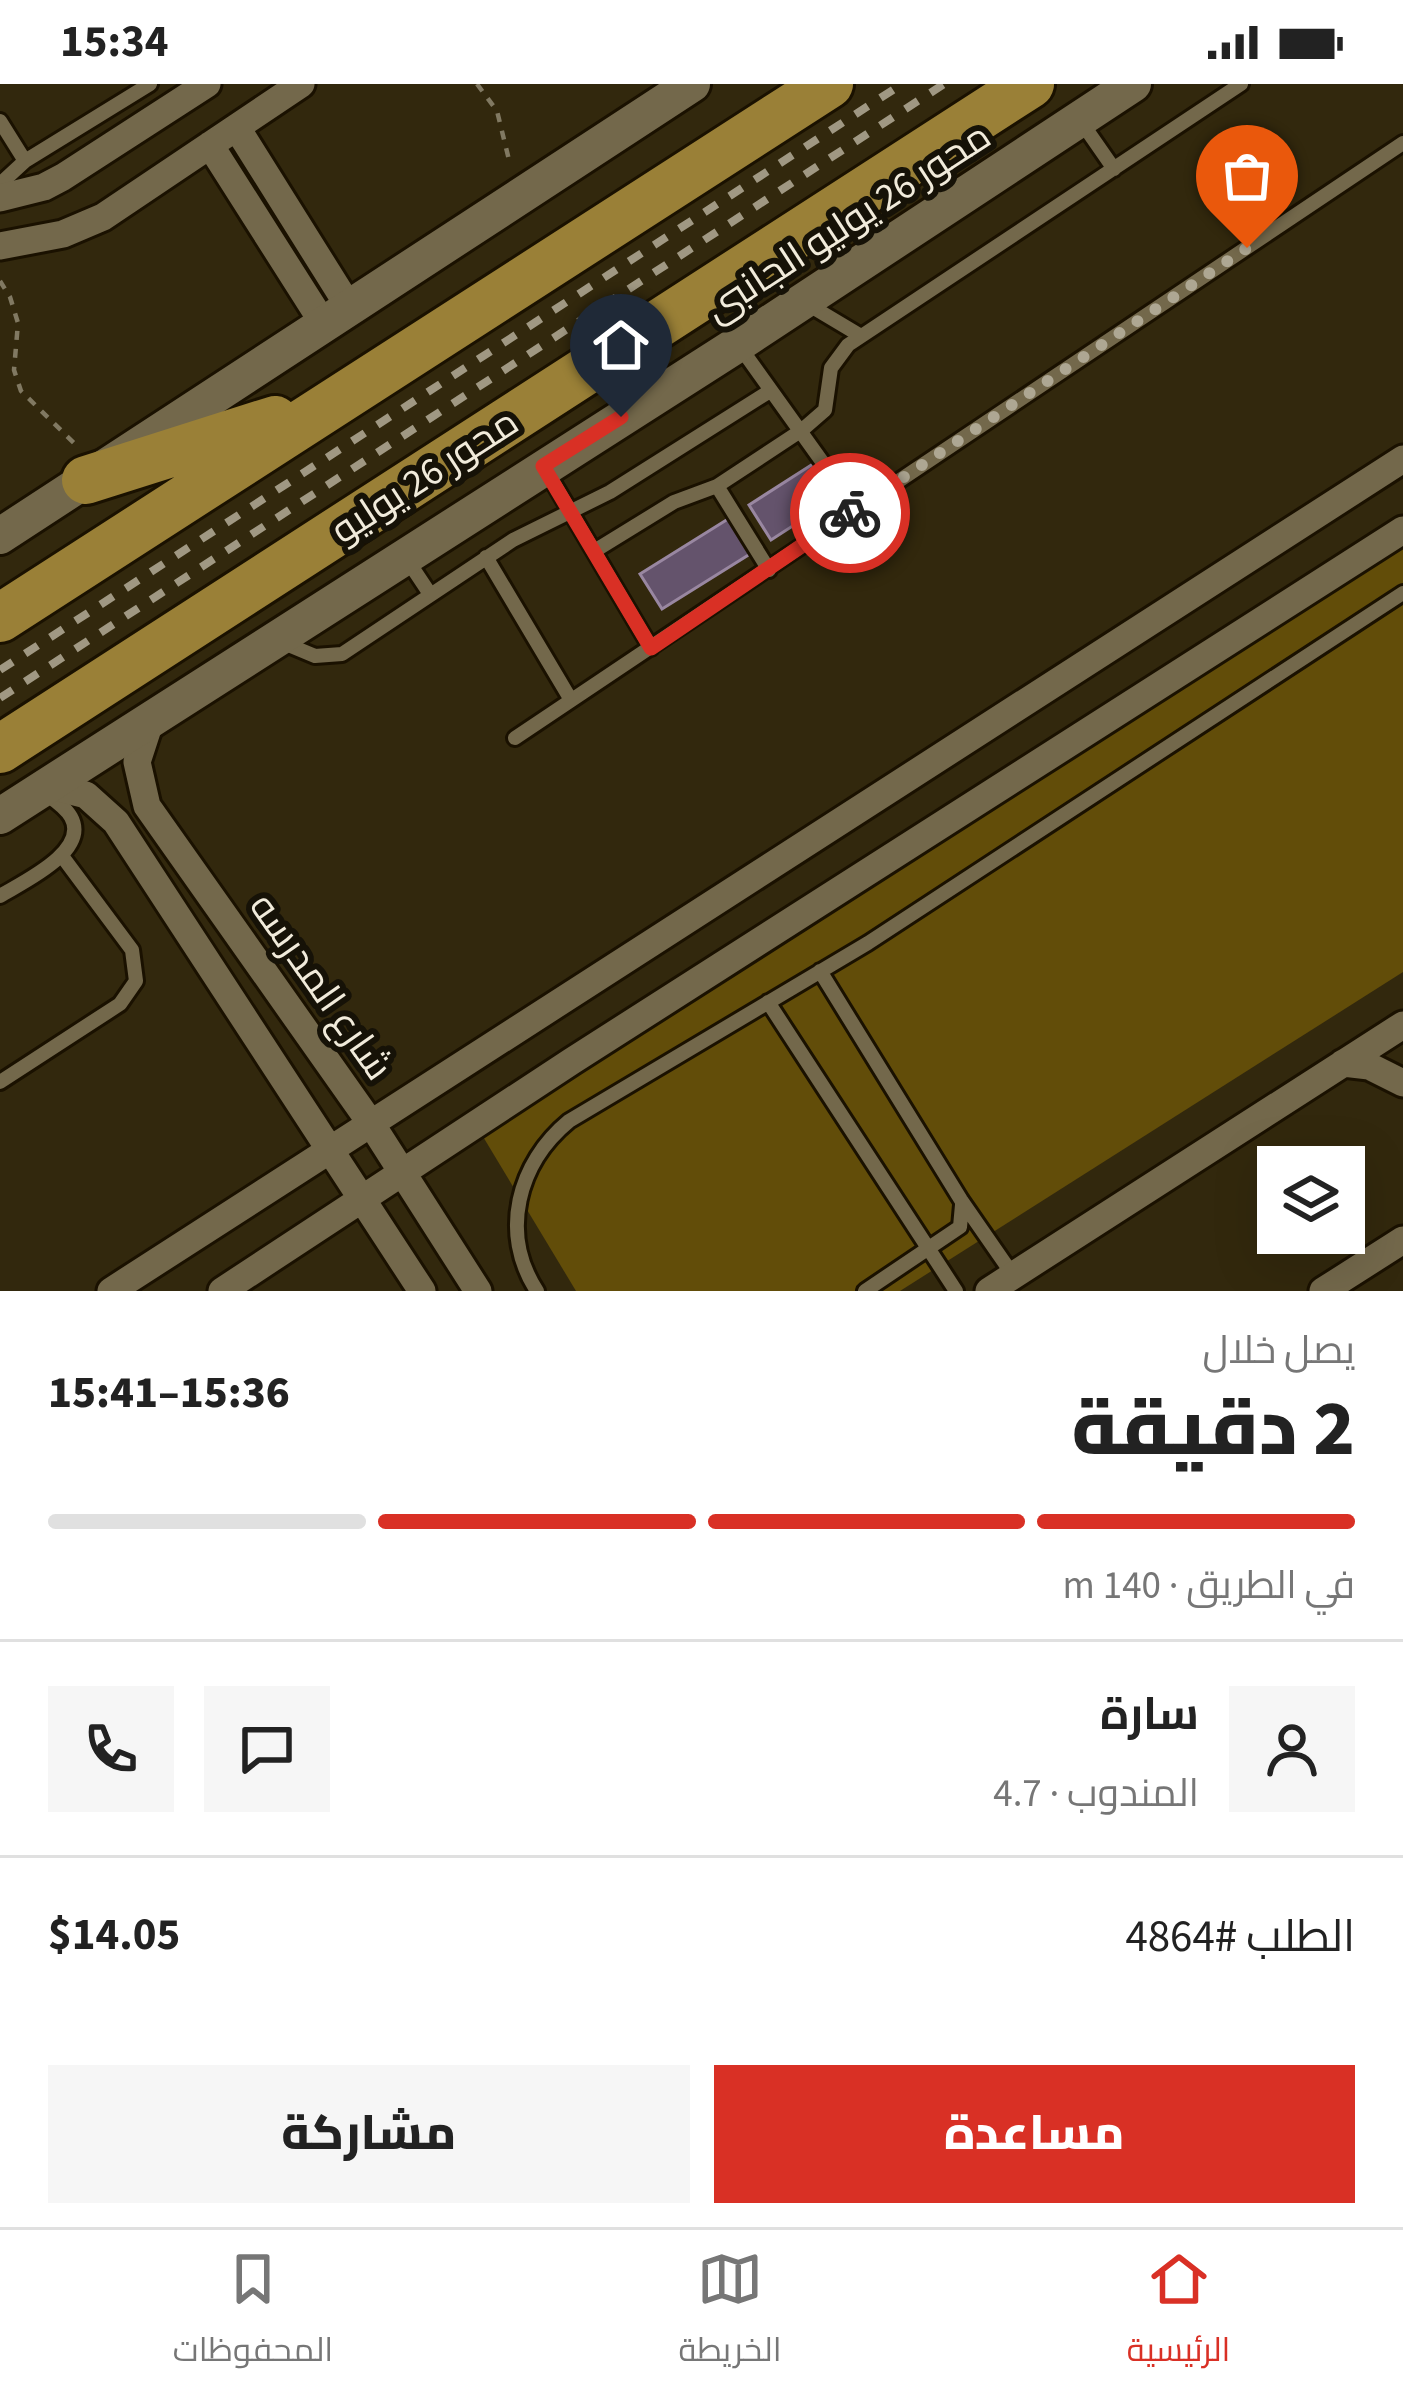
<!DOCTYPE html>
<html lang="ar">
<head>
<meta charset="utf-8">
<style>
	body { margin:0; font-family:"Source Sans 3",Cairo,sans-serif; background:#f6f6f6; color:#222; direction:rtl; height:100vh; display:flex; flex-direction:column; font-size:45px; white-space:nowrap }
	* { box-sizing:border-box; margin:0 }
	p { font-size:39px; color:#767676 }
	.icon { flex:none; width:66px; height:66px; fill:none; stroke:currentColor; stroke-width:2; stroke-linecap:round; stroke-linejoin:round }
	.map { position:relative; height:1207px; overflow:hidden; direction:ltr }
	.panel { display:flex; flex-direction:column; background:#fff; flex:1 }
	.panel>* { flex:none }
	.fabs { position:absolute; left:1257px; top:1062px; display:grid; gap:24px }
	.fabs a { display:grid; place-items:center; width:108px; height:108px; border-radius:0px; background:#fff; box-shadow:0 12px 48px #0002; font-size:60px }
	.pin { position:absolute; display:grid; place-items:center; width:102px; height:102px; color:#fff; margin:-123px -51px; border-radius:50% 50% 50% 0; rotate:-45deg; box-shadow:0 0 12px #0007 }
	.pin .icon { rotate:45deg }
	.courier { position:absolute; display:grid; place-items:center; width:120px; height:120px; margin:-60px; border:9px solid #d93025; border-radius:50%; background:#fff; color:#222; box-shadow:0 3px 15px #0007 }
	.head em { font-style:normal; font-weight:800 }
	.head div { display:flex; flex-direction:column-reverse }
	.head { display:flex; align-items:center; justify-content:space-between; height:204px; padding:0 48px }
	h1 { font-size:78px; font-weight:800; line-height:90px }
	.bar { display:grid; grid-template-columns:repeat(4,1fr); gap:18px 12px; align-content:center; height:144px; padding:0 48px }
	.bar i { height:15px; border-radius:9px; background:#e0e0e0 }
	.bar .on { background:#d93025 }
	.bar p { grid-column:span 4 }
	.line { display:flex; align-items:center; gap:30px; padding:0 48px; border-top:3px solid #e0e0e0 }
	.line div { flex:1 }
	.round { display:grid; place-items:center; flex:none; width:126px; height:126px; border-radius:0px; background:#f6f6f6 }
	.button { display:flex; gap:24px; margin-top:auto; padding:24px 48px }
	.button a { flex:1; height:138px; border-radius:0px; background:#d93025; color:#fff; font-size:48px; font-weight:800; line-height:138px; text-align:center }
	.button a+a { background:#f6f6f6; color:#222 }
	.status { display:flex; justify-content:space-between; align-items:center; height:84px; padding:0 60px; background:#fff; direction:ltr }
	.status svg { height:33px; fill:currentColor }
	.tabs { display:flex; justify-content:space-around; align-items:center; height:168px; border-top:3px solid #e0e0e0; background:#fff; font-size:33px; color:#767676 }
	.tabs a { display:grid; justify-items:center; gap:6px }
	.tabs .on { color:#d93025 }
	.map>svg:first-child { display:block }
	.green { fill:#624d09 }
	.building { fill:#64536c; stroke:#9987a1; stroke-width:3 }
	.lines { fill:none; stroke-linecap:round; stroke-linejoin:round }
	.lane-casing { stroke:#1a1100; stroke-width:20 }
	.street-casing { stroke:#1a1100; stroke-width:33 }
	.secondary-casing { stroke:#1a1100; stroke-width:42 }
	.highway-casing { stroke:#1a1100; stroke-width:54 }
	.path { stroke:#817962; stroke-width:4.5; stroke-dasharray:9 9; stroke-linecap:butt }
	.lane { stroke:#73684b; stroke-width:14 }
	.street { stroke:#73684b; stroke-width:27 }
	.secondary { stroke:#73684b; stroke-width:36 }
	.highway { stroke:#9a8037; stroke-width:48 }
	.rail { stroke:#a09883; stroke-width:8; stroke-dasharray:15 15; stroke-linecap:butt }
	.done { stroke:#aea793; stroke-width:12; stroke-dasharray:0 21.6 }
	.route { stroke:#d93025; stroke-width:15 }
	.labels { text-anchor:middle; stroke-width:12; stroke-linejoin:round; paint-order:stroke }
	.street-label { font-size:39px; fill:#f1ebdb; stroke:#161207 }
</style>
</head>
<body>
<div class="status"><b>15:34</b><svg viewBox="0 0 49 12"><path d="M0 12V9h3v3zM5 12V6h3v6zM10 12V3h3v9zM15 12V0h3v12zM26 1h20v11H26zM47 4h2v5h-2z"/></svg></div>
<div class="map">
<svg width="1403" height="1207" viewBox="0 0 1403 1207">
	<rect width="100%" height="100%" fill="#32280d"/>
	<path class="green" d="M1403 457V888L900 1207H576L482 1051Z"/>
	<path class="building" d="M816 378 839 412 771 456 749 421Z
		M728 435 750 470 662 525 640 490Z"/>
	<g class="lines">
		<g class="lane-casing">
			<path id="lane" d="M0 37 25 77
				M1082 39 1114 85
				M0 100 25 77 150 0
				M804 218 861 252
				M740 263 856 425
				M547 388 651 564
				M717 402 769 486
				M596 466 674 418 717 402 802 346 825 326 831 284 848 261 1241 0
				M486 473 571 616
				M406 474 430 510
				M279 557 315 572 342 570 513 456 610 408 770 307
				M515 654 1403 59
				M0 812C23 798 90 767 71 733 65 722 51 714 42 707
				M820 887 961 1116 1013 1191
				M768 918 956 1207
				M0 998 120 920 136 897 132 866 62 772
				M537 1207C499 1149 518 1079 569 1037L868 859 1403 509
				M865 1207 960 1143 962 1121"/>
		</g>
		<g class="street-casing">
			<path id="street" d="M237 44 351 226
				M210 61 325 242
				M0 114 44 103 63 93 207 0
				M0 162 63 150 103 133 301 0
				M151 635 137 678 147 722 372 1041 478 1207
				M47 701 86 711 116 738 422 1207
				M1343 979 1369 982 1403 999
				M111 1207 1403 375
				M222 1207 572 977 1403 446
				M989 1207 1403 941
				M1323 1207 1403 1156"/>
		</g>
		<g class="secondary-casing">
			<path id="secondary" d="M0 452 692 0
				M0 732 738 260 1133 0"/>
		</g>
		<g class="highway-casing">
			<path id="highway" d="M86 396 275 336
				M0 534 829 0
				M0 665 1030 0"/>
		</g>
		<path class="path" d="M477 0 497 27 510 80
			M0 197 10 213 18 239 14 286 21 307 76 361"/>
		<use href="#lane" class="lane"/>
		<use href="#street" class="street"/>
		<use href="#secondary" class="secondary"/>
		<use href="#highway" class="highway"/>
		<path class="rail" d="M0 586 902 0
			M0 614 944 0"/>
	</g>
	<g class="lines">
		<path class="done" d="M850 429 1247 164"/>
		<path class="route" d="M621 333 543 382 651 564 850 429"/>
	</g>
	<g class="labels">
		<g class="street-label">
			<text transform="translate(847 137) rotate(-33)" y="14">محور 26 يوليو الجانبى</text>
			<text transform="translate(424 391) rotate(-33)" y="14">محور 26 يوليو</text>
			<text transform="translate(322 902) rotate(55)" y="14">شارع المدرسه</text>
		</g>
	</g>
</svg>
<div class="fabs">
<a><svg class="icon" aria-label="layers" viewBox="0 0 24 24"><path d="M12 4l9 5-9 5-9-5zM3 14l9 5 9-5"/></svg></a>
</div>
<div class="pin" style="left:1247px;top:164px;background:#ea580c"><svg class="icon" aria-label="bag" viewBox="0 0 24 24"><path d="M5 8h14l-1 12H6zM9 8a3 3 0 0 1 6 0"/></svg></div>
<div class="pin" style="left:621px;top:333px;background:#1f2937"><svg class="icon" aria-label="home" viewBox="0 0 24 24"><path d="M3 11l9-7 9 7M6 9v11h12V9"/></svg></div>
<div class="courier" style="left:850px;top:429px"><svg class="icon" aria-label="bike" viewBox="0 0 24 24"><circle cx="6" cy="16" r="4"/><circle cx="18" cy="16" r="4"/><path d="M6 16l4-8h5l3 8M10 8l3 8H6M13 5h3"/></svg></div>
</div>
<section class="panel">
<div class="head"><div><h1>2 دقيقة</h1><p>يصل خلال</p></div><em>15:36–15:41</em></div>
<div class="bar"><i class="on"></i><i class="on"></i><i class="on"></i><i></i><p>في الطريق · 140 m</p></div>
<div class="line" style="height:216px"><a class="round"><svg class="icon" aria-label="person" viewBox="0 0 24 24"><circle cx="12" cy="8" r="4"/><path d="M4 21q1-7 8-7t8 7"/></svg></a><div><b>سارة</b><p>المندوب · 4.7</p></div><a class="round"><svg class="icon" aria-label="chat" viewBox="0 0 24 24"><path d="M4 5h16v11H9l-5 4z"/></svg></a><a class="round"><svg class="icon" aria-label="phone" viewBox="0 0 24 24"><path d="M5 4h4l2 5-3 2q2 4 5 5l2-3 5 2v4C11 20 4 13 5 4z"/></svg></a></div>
<div class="line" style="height:156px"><div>الطلب #4864</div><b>$14.05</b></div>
<div class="button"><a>مساعدة</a><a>مشاركة</a></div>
</section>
<nav class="tabs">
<a class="on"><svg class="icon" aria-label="home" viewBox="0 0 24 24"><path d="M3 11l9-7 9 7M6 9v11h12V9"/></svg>الرئيسية</a>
<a><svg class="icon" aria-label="map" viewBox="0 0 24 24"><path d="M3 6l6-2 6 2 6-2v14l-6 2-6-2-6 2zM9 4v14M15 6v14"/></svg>الخريطة</a>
<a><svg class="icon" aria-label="saved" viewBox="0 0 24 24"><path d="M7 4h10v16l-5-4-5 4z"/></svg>المحفوظات</a>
</nav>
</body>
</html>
